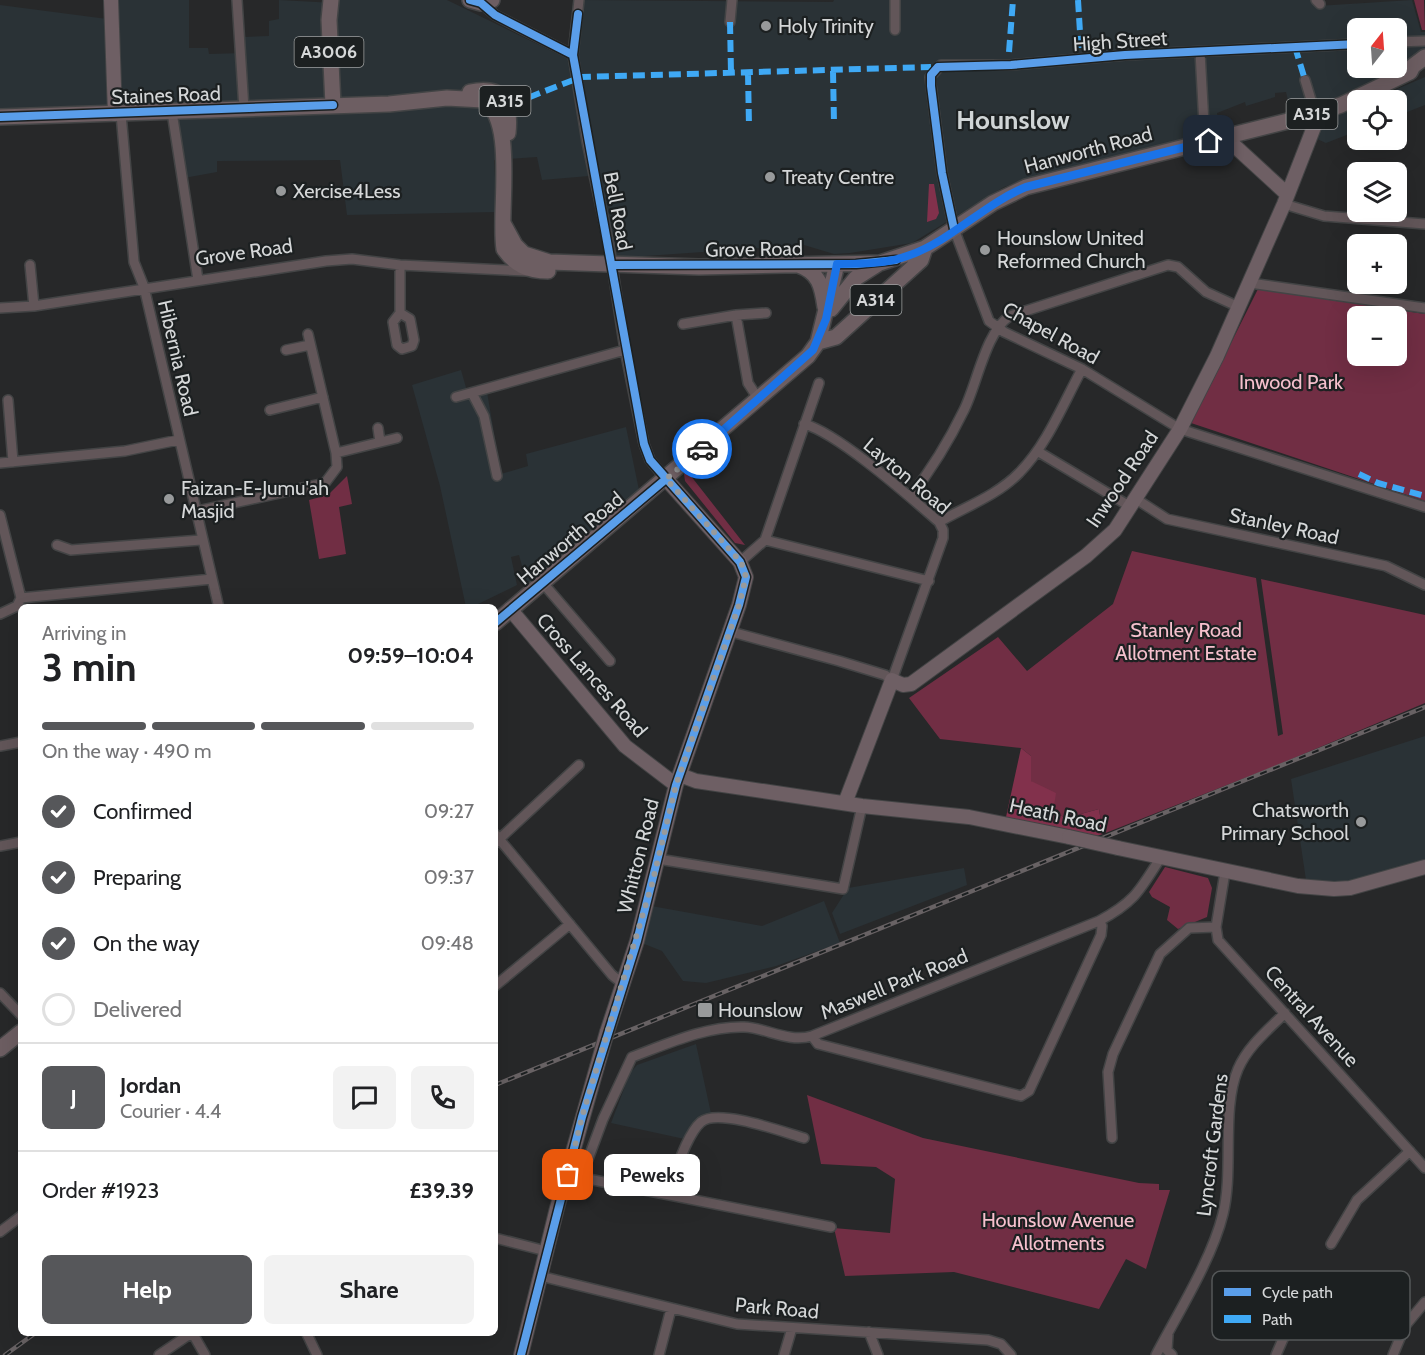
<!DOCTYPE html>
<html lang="en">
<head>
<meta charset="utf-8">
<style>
	body { margin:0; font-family:Cabin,sans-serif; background:#f2f2f2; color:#202124; height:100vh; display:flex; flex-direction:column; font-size:22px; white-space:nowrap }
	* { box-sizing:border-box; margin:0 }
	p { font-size:20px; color:#757577 }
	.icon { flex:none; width:33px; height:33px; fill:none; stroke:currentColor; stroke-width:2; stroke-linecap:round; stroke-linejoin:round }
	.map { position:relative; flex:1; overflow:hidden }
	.details { position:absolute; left:18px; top:604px; width:480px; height:732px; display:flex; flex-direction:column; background:#fff; border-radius:9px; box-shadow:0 6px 24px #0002 }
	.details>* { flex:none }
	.needle { width:39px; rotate:17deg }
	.controls { position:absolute; left:1347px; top:18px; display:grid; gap:12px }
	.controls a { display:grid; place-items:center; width:60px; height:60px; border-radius:9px; background:#fff; box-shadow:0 6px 24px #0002; font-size:30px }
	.pin { position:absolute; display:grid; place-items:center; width:51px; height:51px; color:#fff; margin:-26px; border-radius:12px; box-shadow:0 3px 9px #0006 }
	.courier { position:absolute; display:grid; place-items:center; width:60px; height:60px; margin:-30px; border:4px solid #1a73e8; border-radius:50%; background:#fff; color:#222; box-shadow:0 2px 8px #0007 }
	.bubble { position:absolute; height:42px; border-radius:9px; background:#fff; box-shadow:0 6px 24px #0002; font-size:20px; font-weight:700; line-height:42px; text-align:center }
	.overview em { font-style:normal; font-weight:700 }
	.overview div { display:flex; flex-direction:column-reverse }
	.overview { display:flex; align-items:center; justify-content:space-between; height:102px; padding:0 24px }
	h1 { font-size:39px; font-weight:700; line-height:45px }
	.bar { display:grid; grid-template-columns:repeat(4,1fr); gap:9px 6px; align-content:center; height:72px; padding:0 24px }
	.bar i { height:8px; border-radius:4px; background:#e0e0e0 }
	.bar .active { background:#56575a }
	.bar p { grid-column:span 4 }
	.line { display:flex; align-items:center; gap:15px; padding:0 24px; border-top:2px solid #e0e0e0 }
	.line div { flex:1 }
	.round { display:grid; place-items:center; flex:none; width:63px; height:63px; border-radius:9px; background:#f2f2f2 }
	ol { padding:0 24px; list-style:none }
	li { display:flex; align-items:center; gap:18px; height:66px }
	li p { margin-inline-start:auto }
	li .icon { padding:6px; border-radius:50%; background:#56575a; color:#fff; stroke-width:4 }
	li:last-child { color:#757577 }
	li i { width:33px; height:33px; border:3px solid #e0e0e0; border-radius:50% }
	.cta { display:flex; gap:12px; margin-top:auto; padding:12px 24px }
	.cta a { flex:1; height:69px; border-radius:9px; background:#56575a; color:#fff; font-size:24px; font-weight:700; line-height:69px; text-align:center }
	.cta a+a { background:#f2f2f2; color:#202124 }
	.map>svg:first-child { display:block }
	.built { fill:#2a3236 }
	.green { fill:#712e44; fill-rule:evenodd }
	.forest { fill:#82314c }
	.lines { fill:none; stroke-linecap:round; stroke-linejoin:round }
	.street-casing { stroke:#434445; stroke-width:12 }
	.secondary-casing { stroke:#434445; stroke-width:16 }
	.primary-casing { stroke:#434445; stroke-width:18 }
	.street { stroke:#625659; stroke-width:9 }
	.secondary { stroke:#6e5f64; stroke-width:14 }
	.primary { stroke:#6d5e62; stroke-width:15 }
	.rail-casing { stroke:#686264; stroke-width:4.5 }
	.rail { stroke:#1c2021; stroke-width:2; stroke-dasharray:7; stroke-linecap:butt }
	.secondary-bridge-casing { stroke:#434445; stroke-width:16; stroke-linecap:butt }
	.secondary-bridge { stroke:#6e5f64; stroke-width:14 }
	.quiet { stroke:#3fa9f5; stroke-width:6; stroke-dasharray:12 6; stroke-linecap:butt }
	.cycleway-casing { stroke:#1c2021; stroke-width:11 }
	.cycleway { stroke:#5a9eea; stroke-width:8 }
	.done { stroke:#989a9b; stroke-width:6; stroke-dasharray:0 10.8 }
	.route { stroke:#1a73e8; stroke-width:8 }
	.poi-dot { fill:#989a9b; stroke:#1c2021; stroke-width:2 }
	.labels { text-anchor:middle; stroke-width:4.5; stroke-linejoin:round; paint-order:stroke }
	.shield { fill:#1c2021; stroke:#9ea0a1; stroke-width:1.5 }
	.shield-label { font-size:18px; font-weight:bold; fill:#d5d7d8 }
	.poi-label { font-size:20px; fill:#d5d7d8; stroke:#1c2021; text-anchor:start }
	.street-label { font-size:20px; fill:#d5d7d8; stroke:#1c2021 }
	.park-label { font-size:20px; fill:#f6c0cd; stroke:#1c2021 }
	.district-label { font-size:26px; font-weight:bold; fill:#d0d5d6; stroke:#1c2021 }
	.key { fill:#1c2021; stroke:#545758; stroke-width:1.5 }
	.key-label { font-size:16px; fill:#d5d7d8 }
</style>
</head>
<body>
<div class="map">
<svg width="1425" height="1355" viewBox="0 0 1425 1355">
	<rect width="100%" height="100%" fill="#272829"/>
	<path class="built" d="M115 0H189V48H208L209 54 244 53 243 37 269 36V21L279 19V0L335 3 337 0H447L570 60 577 53 582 0 833 2 834 0H1312L1317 6 1412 0 1421 32H1425V48L1396 67V28H1358V68H1396L1354 93 1291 113 1286 92 1275 93V97L1246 106 1245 102 1217 113 1220 131 1042 174 1004 187 912 243 850 253 834 254 804 245 631 257 615 255 602 243 589 176 542 180 537 157 494 160 497 212 347 215 340 160 217 161V172L184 178 172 105 0 111V5L115 20Z
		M1425 77V105L1397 116 1396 100H1371Z
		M1357 107V131L1326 143 1315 138 1323 122Z
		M461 370 467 391 486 386 501 474 528 466 526 454 626 427 639 490 531 583 526 580 519 555 511 557 517 585 472 607H466L440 486 412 385Z
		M1425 736V865L1347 886 1306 880 1291 779Z
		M964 868 967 885 840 934 832 913 848 888Z
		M824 901 840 943 776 966 706 983 683 981 662 951 637 941 646 905 762 926Z
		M696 1044 712 1118 689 1140 611 1123 630 1073 637 1065Z"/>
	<path class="green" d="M1414 0H1424L1425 30H1422Z
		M1258 289 1425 314V501L1191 423ZM1358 316H1396V356H1358Z
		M687 471 745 545 735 543 685 481 684 474Z
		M347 476 352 504 339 507 346 554 319 559 309 500 328 495Z
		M1132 551 1256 578 1278 736 1283 734 1261 579 1425 615V703L1275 766 1103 834 1099 809 1066 818 1053 812 1031 781V756L1021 748 940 739 909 698 998 637 1027 671 1113 604Z
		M1165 867 1208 878 1212 888 1207 917 1178 929 1167 920 1170 907 1152 897 1149 892Z
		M807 1095 923 1138 1139 1183 1159 1184V1190H1170L1146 1269 1126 1259 1099 1309 954 1272 845 1276 834 1228 890 1233 895 1179 876 1167 821 1164Z"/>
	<path class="forest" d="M929 184H934L939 213 936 219 927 222Z
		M1021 748 1031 756V781L1056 793 1053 812 1066 818 1099 809 1103 834 1096 836 1006 817Z"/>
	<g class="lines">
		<g class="street-casing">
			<path id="street" d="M237 0 244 109
				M579 0 573 55 587 142 609 245 625 350 644 444 650 460 666 479
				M1316 0 1320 4
				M481 3 495 15 573 55
				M730 22 732 0
				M895 30V0
				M1396 42 1425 41
				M1358 44 1125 55 1011 65H941L930 77 942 173 954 229 989 321 1004 332 1082 369 1180 429 1425 507
				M1200 52 1205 142
				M1305 80 1315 113
				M172 112 198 280
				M121 114 134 262 144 287 219 608
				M1284 204 1324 216 1425 224
				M30 265 34 306
				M1250 283 1425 308
				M0 308 34 306 326 261 352 259 400 265 526 271
				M400 313 393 322 397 345 402 349 412 346 414 340 410 319 400 313V265
				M683 324 736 315
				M286 350 310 345
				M472 393 484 416 497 476
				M456 397 625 350
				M8 400 13 462
				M759 400 748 383 736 315 766 313
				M270 410 323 397
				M378 428 380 442
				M1037 451 1131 507
				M336 453 397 438
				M0 463 125 451 178 440
				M910 497C931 470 949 441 964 410 977 384 986 331 1010 316L1168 265 1178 267 1206 292 1239 307
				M1136 499 1167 519 1386 566 1425 585
				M197 511 325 483 337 467 336 453 308 334
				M0 515 21 598
				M939 522C965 507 998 495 1019 473 1047 445 1063 404 1082 369
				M765 540 929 581
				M57 545 71 550 201 540
				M740 562 765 540 819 383
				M542 582 610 661
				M0 614 17 606 21 598 212 579
				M728 631 839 661 885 675 892 680 943 538V530L939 522C910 497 838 433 804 424
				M0 746 21 742
				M495 834 612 975 623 984
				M495 843 579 765
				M0 846 21 842
				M658 859 843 889 862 806
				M1225 872 1216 927 1218 940 1425 1168
				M495 986 570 924
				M0 993 21 1015
				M812 1036 818 1044 1021 1096 1029 1091 1101 935 1102 926 1099 921
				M1112 1138 1108 1072 1113 1054 1160 954 1189 928 1216 927
				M568 1175 831 1227
				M581 1178 603 1119 632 1057C667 1044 706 1026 744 1027 767 1028 788 1043 812 1036L1099 921C1135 902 1140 890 1161 857
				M667 1193C675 1175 686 1135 701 1122 718 1108 783 1132 804 1138
				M0 1232 21 1216
				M495 1238 546 1251
				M1331 1244 1357 1200 1410 1151
				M540 1276 737 1324 988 1340 1001 1344 1011 1355
				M869 1332 878 1355
				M193 1334 205 1355
				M307 1334 317 1355
				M1168 1335 1167 1350 1172 1355
				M159 1355 190 1334
				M659 1355 671 1309
				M784 1355 792 1328
				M1156 1355C1178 1313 1212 1259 1223 1214 1234 1170 1221 1109 1238 1069 1248 1046 1268 1030 1285 1013
				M1276 1355 1290 1323
				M1393 1355 1405 1326 1425 1302"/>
		</g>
		<g class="secondary-casing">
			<path id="secondary" d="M111 0 115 114
				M1226 138 1287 194
				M510 609 625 746 676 785
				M680 775 696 781 862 806 969 817 1069 837
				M845 803 892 680 903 685 911 684 1086 556 1115 530 1180 429 1217 356 1284 204 1314 127 1315 113
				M1118 848 1298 886 1334 889 1350 888 1425 867
				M607 1032 637 941 676 785 739 605 746 577 740 562 666 479
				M521 1355 557 1208 597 1067"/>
		</g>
		<g class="primary-casing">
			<path id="primary" d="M331 0 329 20 333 105
				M470 0 481 3 492 0
				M470 92C504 85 511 102 508 133
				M0 117 389 104 447 98 483 100C517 119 498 213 504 249 515 265 528 271 548 271
				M503 223 515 245 524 254 549 262 699 267 880 263 925 248 993 203 1026 187 1304 117 1341 105 1410 72 1413 66 1425 57
				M798 265C819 272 822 286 825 307
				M831 309 856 278 878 264
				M818 342 836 337 921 260 925 248
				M495 623 808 356 818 342 837 264
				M0 1049 21 1032"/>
		</g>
		<use href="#street" class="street"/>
		<use href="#secondary" class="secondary"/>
		<use href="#primary" class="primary"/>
		<g class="rail-casing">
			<path id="rail" d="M495 1085 1425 707
				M5 1355 34 1334"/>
		</g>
		<use href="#rail" class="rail"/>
		<g class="secondary-bridge-casing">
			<path id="secondary-bridge" d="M1069 837 1118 848
				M597 1067 607 1032"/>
		</g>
		<use href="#secondary-bridge" class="secondary-bridge"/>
		<path class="quiet" d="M1078 0 1081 48
			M730 22 731 73
			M1295 47 1305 80
			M1009 52 1013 0
			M833 71 834 123
			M748 73 749 126
			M512 104 581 77 931 67
			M1359 474 1378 483 1425 496"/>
		<g class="cycleway-casing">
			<path id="cycleway" d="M470 0 481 3 495 15 573 55
				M0 117 333 105
				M954 229 942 173 931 86V75L938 67 1011 65 1125 55 1358 44
				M612 265 856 264 896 260
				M495 623 666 479
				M521 1355 582 1117 637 941 676 785 739 605 746 577 740 562 650 460 644 444 573 55 578 14"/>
		</g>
		<use href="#cycleway" class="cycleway"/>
	</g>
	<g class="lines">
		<path class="done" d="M568 1175 582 1117 652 884 676 785 739 605 746 577 741 562 666 479 702 449"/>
		<path class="route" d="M702 449 813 350 826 319 837 264C862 264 887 264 910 255 952 240 984 204 1026 187L1209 141"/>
	</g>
	<g class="poi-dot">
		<circle cx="766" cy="26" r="6"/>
		<circle cx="770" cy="177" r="6"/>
		<circle cx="281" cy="191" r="6"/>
		<circle cx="985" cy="250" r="6"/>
		<circle cx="169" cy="499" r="6"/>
		<circle cx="1361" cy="822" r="6"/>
		<rect x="697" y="1002" width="16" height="16" rx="3"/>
	</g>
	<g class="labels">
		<g class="shield">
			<rect x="294.5" y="37" width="69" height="30" rx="4.5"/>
			<rect x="479.5" y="86" width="51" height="30" rx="4.5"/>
			<rect x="1286.5" y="99" width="51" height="30" rx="4.5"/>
			<rect x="850.5" y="285" width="51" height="30" rx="4.5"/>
		</g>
		<g class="shield-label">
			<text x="329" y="58">A3006</text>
			<text x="505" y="107">A315</text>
			<text x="1312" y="120">A315</text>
			<text x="876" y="306">A314</text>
		</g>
		<g class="poi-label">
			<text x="778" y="33">Holy Trinity</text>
			<text x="782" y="184">Treaty Centre</text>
			<text x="293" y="198">Xercise4Less</text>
			<text x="997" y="245">Hounslow United<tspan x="997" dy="23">Reformed Church</tspan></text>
			<text x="181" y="495">Faizan-E-Jumu'ah<tspan x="181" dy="23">Masjid</tspan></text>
			<text x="1349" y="817" text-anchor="end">Chatsworth<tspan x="1349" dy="23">Primary School</tspan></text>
			<text x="718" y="1017">Hounslow</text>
		</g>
		<g class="street-label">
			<text transform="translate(1120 41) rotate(-4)" y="7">High Street</text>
			<text transform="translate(166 95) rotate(-2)" y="7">Staines Road</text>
			<text transform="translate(1088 150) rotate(-15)" y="7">Hanworth Road</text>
			<text transform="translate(618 211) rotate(79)" y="7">Bell Road</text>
			<text transform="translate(754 249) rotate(-1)" y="7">Grove Road</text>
			<text transform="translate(244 252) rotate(-8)" y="7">Grove Road</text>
			<text transform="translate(1051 333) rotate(29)" y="7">Chapel Road</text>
			<text transform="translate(178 358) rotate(77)" y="7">Hibernia Road</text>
			<text transform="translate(907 476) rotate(40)" y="7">Layton Road</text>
			<text transform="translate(1122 479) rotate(-56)" y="7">Inwood Road</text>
			<text transform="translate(1284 526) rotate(12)" y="7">Stanley Road</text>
			<text transform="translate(570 538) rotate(-40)" y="7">Hanworth Road</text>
			<text transform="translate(592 675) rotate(49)" y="7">Cross Lances Road</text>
			<text transform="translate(1058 815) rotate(12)" y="7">Heath Road</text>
			<text transform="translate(638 856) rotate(-76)" y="7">Whitton Road</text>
			<text transform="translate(894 984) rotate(-22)" y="7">Maswell Park Road</text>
			<text transform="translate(1312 1016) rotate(48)" y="7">Central Avenue</text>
			<text transform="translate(1212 1145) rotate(-83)" y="7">Lyncroft Gardens</text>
			<text transform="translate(777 1308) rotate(5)" y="7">Park Road</text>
		</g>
		<g class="park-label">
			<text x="1291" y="389">Inwood Park</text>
			<text x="1186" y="637">Stanley Road<tspan x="1186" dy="23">Allotment Estate</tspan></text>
			<text x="1058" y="1227">Hounslow Avenue<tspan x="1058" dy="23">Allotments</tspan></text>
		</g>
		<g class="district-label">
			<text x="1013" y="129">Hounslow</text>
		</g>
	</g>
	<rect x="1212" y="1271" width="198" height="69" rx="9" class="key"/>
	<rect x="1224" y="1288" width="27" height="8" fill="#5a9eea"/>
	<rect x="1224" y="1315" width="27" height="8" fill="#3fa9f5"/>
	<g class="key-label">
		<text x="1262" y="1298">Cycle path</text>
		<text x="1262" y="1325">Path</text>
	</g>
</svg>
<div class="controls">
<a><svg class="needle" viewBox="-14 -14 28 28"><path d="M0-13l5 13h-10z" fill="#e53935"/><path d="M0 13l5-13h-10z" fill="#757577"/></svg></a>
<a><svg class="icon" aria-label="locate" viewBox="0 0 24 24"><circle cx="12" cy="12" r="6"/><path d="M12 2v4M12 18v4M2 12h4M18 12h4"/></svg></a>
<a><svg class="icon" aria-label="layers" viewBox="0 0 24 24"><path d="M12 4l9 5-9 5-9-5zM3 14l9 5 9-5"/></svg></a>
<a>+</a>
<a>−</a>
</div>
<div class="pin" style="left:568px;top:1175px;background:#ea580c"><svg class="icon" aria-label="bag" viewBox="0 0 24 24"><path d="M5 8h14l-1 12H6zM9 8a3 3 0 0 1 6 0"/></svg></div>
<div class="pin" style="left:1209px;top:141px;background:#1f2937"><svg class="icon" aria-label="home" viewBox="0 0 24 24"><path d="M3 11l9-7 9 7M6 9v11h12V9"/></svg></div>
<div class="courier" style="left:702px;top:449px"><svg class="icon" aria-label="car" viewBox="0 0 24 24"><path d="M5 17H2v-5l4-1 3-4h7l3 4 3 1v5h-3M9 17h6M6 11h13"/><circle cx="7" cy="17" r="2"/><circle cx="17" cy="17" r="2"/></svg></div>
<div class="bubble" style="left:604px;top:1154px;width:96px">Peweks</div>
<section class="details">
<div class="overview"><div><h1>3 min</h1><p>Arriving in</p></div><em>09:59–10:04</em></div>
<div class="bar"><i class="active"></i><i class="active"></i><i class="active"></i><i></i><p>On the way · 490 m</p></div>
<ol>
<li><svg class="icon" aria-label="check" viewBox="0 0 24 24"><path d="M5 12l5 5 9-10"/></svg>Confirmed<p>09:27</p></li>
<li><svg class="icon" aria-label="check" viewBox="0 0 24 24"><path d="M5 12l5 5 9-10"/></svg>Preparing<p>09:37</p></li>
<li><svg class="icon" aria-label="check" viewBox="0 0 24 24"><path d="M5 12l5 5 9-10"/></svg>On the way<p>09:48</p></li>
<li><i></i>Delivered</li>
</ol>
<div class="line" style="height:108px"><b class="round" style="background:#56575a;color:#fff">J</b><div><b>Jordan</b><p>Courier · 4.4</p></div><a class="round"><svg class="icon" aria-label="chat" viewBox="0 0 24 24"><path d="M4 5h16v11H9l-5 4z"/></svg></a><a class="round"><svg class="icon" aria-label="phone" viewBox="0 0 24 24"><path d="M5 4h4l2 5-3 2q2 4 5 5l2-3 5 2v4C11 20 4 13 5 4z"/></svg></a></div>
<div class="line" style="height:78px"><div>Order #1923</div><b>£39.39</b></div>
<div class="cta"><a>Help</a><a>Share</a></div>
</section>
</div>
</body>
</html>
